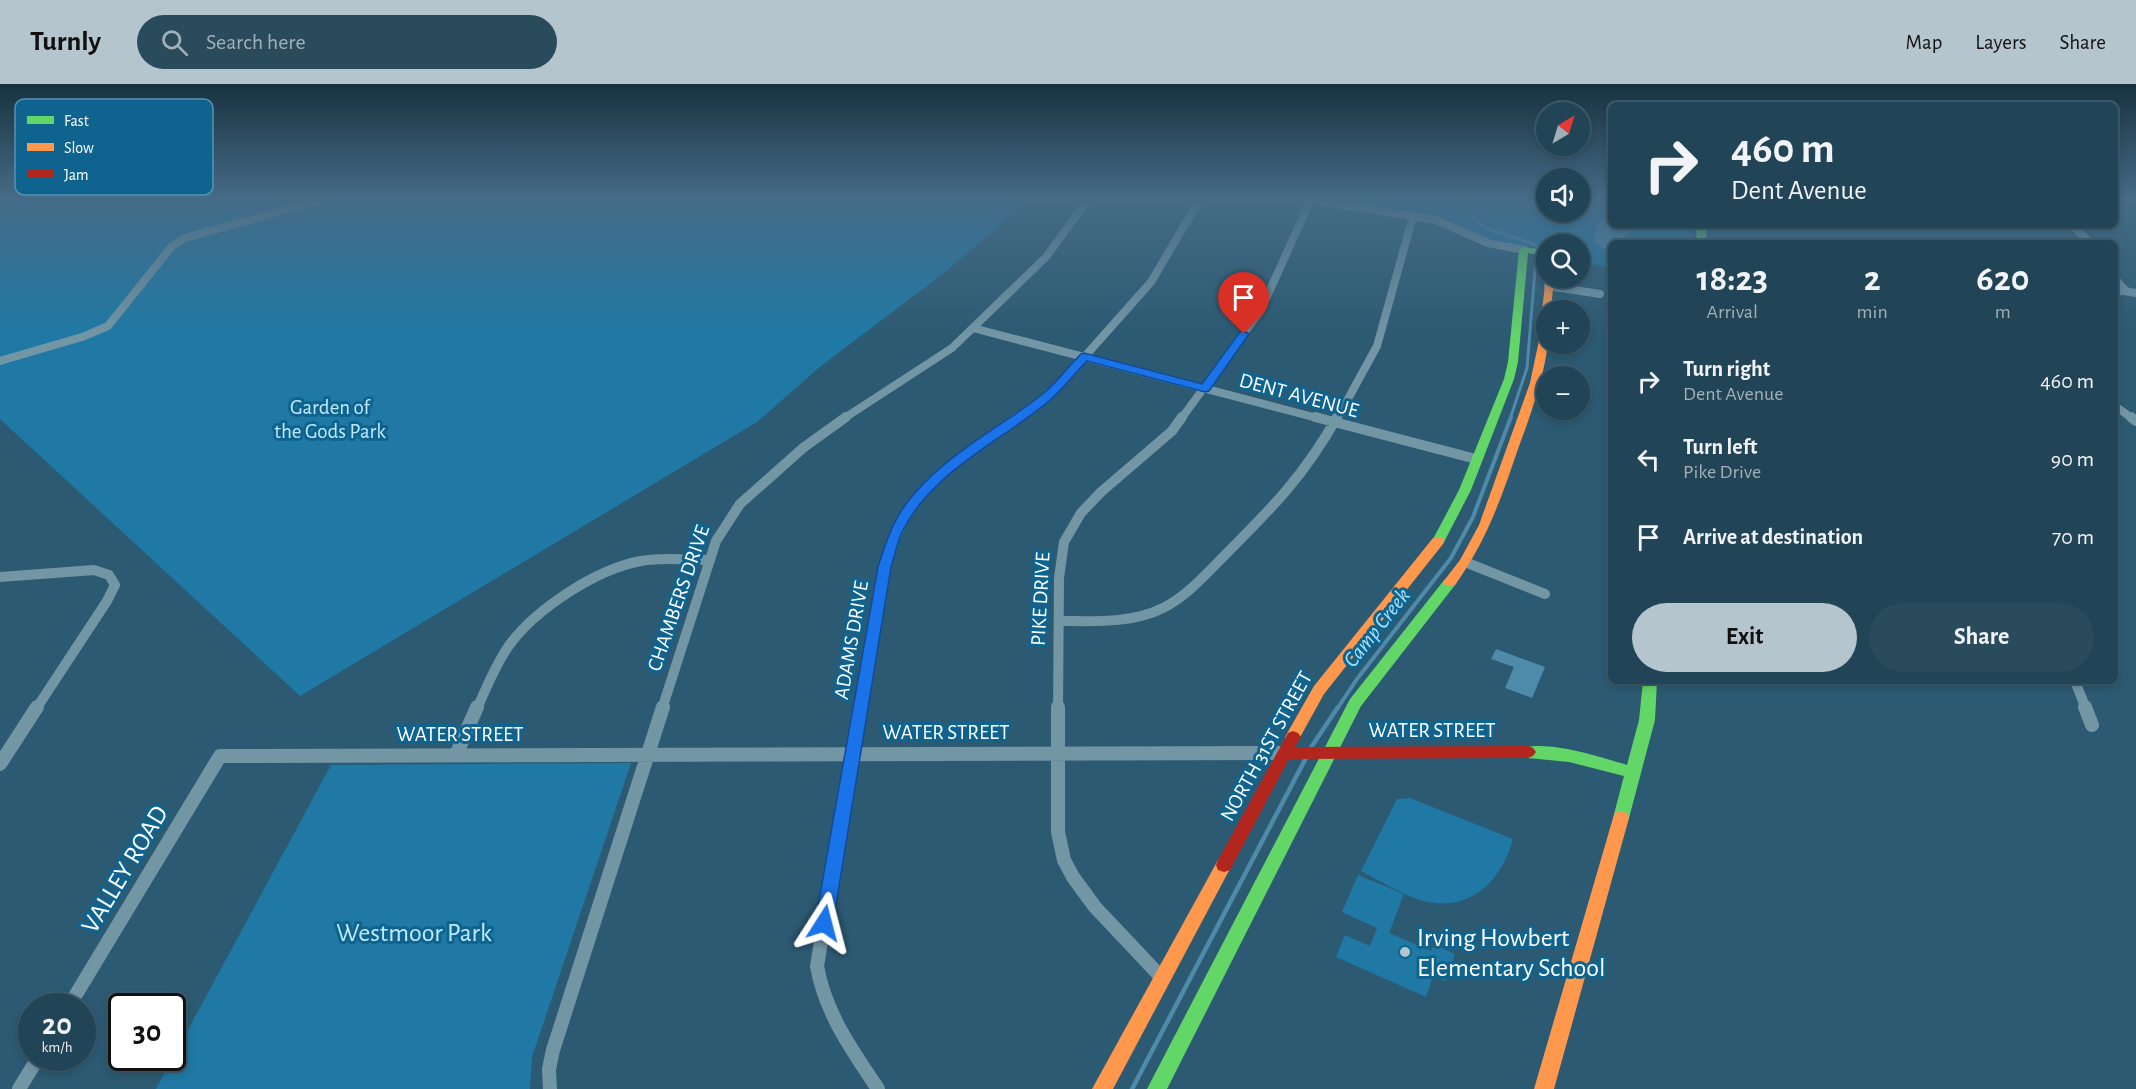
<!DOCTYPE html>
<meta charset="utf-8">
<style>
body{margin:0;font-family:"Alegreya Sans",sans-serif;background:#294b5c;color:#f1f3f6;height:100vh;display:flex;flex-direction:column;font-size:22px;white-space:nowrap}
*{box-sizing:border-box;margin:0}
p{font-size:20px;color:#a2b0b9}
.icon{flex:none;width:33px;height:33px;fill:none;stroke:currentColor;stroke-width:2;stroke-linecap:round;stroke-linejoin:round}
.map{position:relative;flex:1;overflow:hidden}
.drawer{position:absolute;left:1608px;top:156px;width:510px;height:444px;display:flex;flex-direction:column;background:#214456;border-radius:9px;box-shadow:0 3px 9px #0003,0 0 0 2px #3e5c6c}
.drawer>*{flex:none}
.hud{position:absolute;left:1608px;top:18px;width:510px;height:126px;border-radius:9px;box-shadow:0 3px 9px #0003,0 0 0 2px #3e5c6c;background:#214456;color:#f1f3f6;overflow:hidden}
.needle{width:39px;rotate:38deg}
.fabs{position:absolute;left:1536px;top:18px;display:grid;gap:12px}
.fabs a{display:grid;place-items:center;width:54px;height:54px;border-radius:50%;background:#214456;box-shadow:0 3px 9px #0003,0 0 0 2px #3e5c6c;font-size:30px}
.speed{position:absolute;left:18px;top:909px;display:flex;gap:12px;font-size:30px;font-weight:700;text-align:center}
.speed>*{display:grid;place-content:center;width:78px;height:78px;border-radius:50%;background:#214456;box-shadow:0 3px 9px #0003,0 0 0 2px #3e5c6c;line-height:1}
.speed small{font-size:15px;font-weight:400}
.speed .limit{border:3px solid #111;border-radius:9px;background:#fff;color:#111}
.pin{position:absolute;display:grid;place-items:center;width:51px;height:51px;color:#fff;margin:-62px -26px;border-radius:50% 50% 50% 0;rotate:-45deg;box-shadow:0 0 6px #0007}
.pin .icon{rotate:45deg}
.me{position:absolute;width:66px;margin:-33px;rotate:9deg;stroke-linejoin:round;filter:drop-shadow(0 0 4px #0008)}
.turn{display:flex;align-items:center;gap:21px;height:126px;padding:0 24px;font-size:27px}
.turn .icon{width:78px;height:78px;stroke-width:2.5}
.turn b{display:block;font-size:42px;line-height:51px}
.eta{display:flex;justify-content:space-evenly;align-items:center;height:102px;text-align:center}
.eta b{font-size:36px;font-weight:600;line-height:42px}
.cta{display:flex;gap:12px;margin-top:auto;padding:12px 24px}
.cta a{flex:1;height:69px;border-radius:36px;background:#b5c5ce;color:#111;font-size:24px;font-weight:600;line-height:69px;text-align:center}
.cta a+a{background:#294b5c;color:#f1f3f6}
ul{padding:0;list-style:none}
li{display:flex;align-items:center;gap:18px;height:78px;padding:0 24px}
li div{flex:1}
li b{display:block;font-size:22px}
li em{font-style:normal}
header{display:flex;align-items:center;gap:36px;box-sizing:border-box;height:84px;padding:0 30px;background:#b5c5ce;color:#111}
header strong{font-size:28px}
nav{display:flex;gap:33px;margin-inline-start:auto;font-size:21px}
.search{width:420px;height:54px;background:#294b5c;display:flex;align-items:center;gap:15px;box-sizing:border-box;padding:0 21px;border-radius:33px;color:#a2b0b9;font-size:22px}
.map>svg:first-child{display:block}
</style>
<header>
<strong>Turnly</strong>
<div class="search"><svg class="icon" aria-label="search" viewBox="0 0 24 24"><circle cx="10" cy="10" r="6"/><path d="M15 15l6 6"/></svg>Search here</div>
<nav><a>Map</a><a>Layers</a><a>Share</a></nav>
</header>
<div class="map">
<svg width="2136" height="1005" viewBox="0 0 2136 1005">
<rect width="100%" height="100%" fill="#2c5a72"/>
<path fill="#1f79a4" d="M 0,113 L 1032,113 L 944,189 L 821,282 L 757,338 L 300,612 L 0,335 Z
M 1329,113 L 1546,113 L 1546,128 L 1580,128 L 1580,113 L 1611,113 L 1611,141 L 1692,141 L 1691,159 L 1611,159 L 1611,183 L 1580,178 L 1580,160 L 1546,160 L 1546,166 L 1485,154 L 1443,133 Z
M 631,679 L 532,973 L 530,1005 L 156,1005 L 331,681 Z
M 1410,714 L 1513,755 C 1501,799 1468,830 1420,816 C 1400,809 1380,797 1361,787 L 1397,715 Z
M 1358,791 L 1404,810 L 1389,849 L 1431,867 L 1434,861 L 1455,870 L 1446,897 L 1433,892 L 1426,913 L 1336,873 L 1345,851 L 1370,862 L 1377,844 L 1342,828 Z"/>
<path fill="#4e8aa9" d="M 1611,129 L 1611,141 L 1639,141 L 1624,152 L 1627,159 L 1611,159 L 1611,169 L 1594,158 C 1595,145 1597,135 1611,129 Z
M 1496,565 L 1545,583 L 1532,614 L 1505,604 L 1514,583 L 1491,575 Z"/>
<g fill="none" stroke-linecap="round" stroke-linejoin="round">
<path stroke="#4e8aa9" stroke-width="3" d="M 1468,113 L 1473,134 L 1486,144 L 1537,161 L 1527,284 L 1510,335"/>
<path stroke="#4e8aa9" stroke-width="4" d="M 1337,625 L 1357,595 L 1451,474 L 1473,433 L 1511,333"/>
<path stroke="#4e8aa9" stroke-width="4.5" d="M 1310,665 L 1338,623
M 1132,1005 L 1307,672"/>
<path stroke="#7396a5" stroke-width="8" d="M 1294,113 L 1436,136 L 1488,159 L 1524,166
M 2071,141 L 2091,159
M 2115,195 L 2124,205 L 2115,210
M 1548,202 L 1600,210
M 2124,207 L 2136,209
M 973,244 L 1321,335
M 0,277 L 82,253 L 108,242 L 172,162 L 185,154 L 331,113
M 2115,322 L 2133,335
M 843,335 L 952,264 L 1046,173 L 1090,113
M 1016,335 L 1055,306 L 1151,198 L 1201,113
M 1181,335 L 1261,226 L 1311,115
M 1337,335 L 1377,262 L 1413,132"/>
<path stroke="#7396a5" stroke-width="10" d="M 1315,333 L 1476,375
M 2131,333 L 2136,337
M 1465,478 L 1545,510
M 0,493 L 94,486 L 109,491 L 115,501 L 107,517 L 36,625
M 1059,537 C 1093,537 1131,540 1163,524 C 1187,512 1206,490 1225,471 C 1271,425 1305,391 1337,333
M 2075,597 L 2086,625
M 477,625 C 486,604 495,582 508,563 C 534,526 596,485 641,477 C 663,473 687,476 710,476
M 662,625 L 716,457 L 740,420 L 803,364 L 846,333
M 860,625 C 871,559 876,461 921,410 C 948,380 985,357 1018,333
M 1058,625 L 1059,494 L 1064,458 L 1081,429 L 1101,408 L 1172,347 L 1182,333"/>
<path stroke="#7396a5" stroke-width="14" d="M 860,623 L 817,882 C 825,929 852,966 878,1005
M 1058,623 L 1058,748 L 1064,776 L 1073,793 L 1095,823 L 1162,894
M 2085,623 L 2092,641
M 456,671 L 477,623
M 0,680 L 37,623
M 69,922 L 220,672 L 1284,669
M 19,1005 L 38,974
M 550,1005 L 549,985 L 553,966 L 663,623"/>
<path fill="#63d668" fill-rule="evenodd" d="M 1697,141 L 1707,141 L 1706,159 L 1696,159 Z
M 1524,163 L 1546,166 L 1546,172 L 1528,169 L 1518,278 L 1514,295 L 1471,406 L 1443,460 L 1433,460 L 1432,457 L 1459,406 L 1504,295 L 1508,278 L 1519,166 Z
M 1450,493 L 1457,498 L 1455,501 L 1361,622 L 1167,1005 L 1147,1005 L 1350,615 L 1445,495 Z
M 1643,597 L 1657,597 L 1655,636 L 1629,734 L 1627,739 L 1621,741 L 1615,739 L 1613,734 L 1624,692 L 1569,678 L 1528,674 L 1523,672 L 1520,668 L 1523,664 C 1548,656 1602,673 1627,681 L 1639,636 Z"/>
<path fill="#ff974d" fill-rule="evenodd" d="M 1546,192 L 1554,194 L 1551,226 L 1546,226 L 1546,260 L 1548,260 C 1543,296 1531,330 1518,365 C 1501,415 1486,458 1455,501 L 1445,501 L 1443,498 L 1460,476 L 1479,441 L 1530,299 L 1538,261 Z
M 1438,453 L 1443,454 L 1444,457 L 1443,460 L 1324,610 L 1298,657 L 1293,659 L 1288,657 L 1285,653 L 1314,602 L 1433,454 Z
M 1621,727 L 1627,729 L 1629,734 L 1554,1005 L 1534,1005 L 1613,734 L 1615,729 Z
M 1224,774 L 1230,776 L 1232,781 L 1113,1005 L 1092,1005 L 1218,776 Z"/>
<path fill="#b3261e" fill-rule="evenodd" d="M 1293,647 L 1298,649 L 1301,653 L 1295,663 L 1528,662 L 1533,664 L 1536,668 L 1533,672 L 1528,674 L 1289,675 L 1230,786 L 1224,788 L 1218,786 L 1216,781 L 1218,776 L 1288,649 Z"/>
</g>
<linearGradient id="sky" x2="0" y2="1"><stop stop-color="#18323f"/><stop offset="0.45" stop-color="#456b87"/><stop offset="1" stop-color="#456b87" stop-opacity="0"/></linearGradient>
<rect width="2136" height="253" fill="url(#sky)"/>
<path fill="#1a73e8" stroke="#114b97" stroke-width="1.5" d="M 1244,247 L 1249,250 L 1209,307 L 1205,308 L 1087,277 C 1074,290 1063,305 1049,317 C 999,359 933,386 902,448 C 897,459 895,471 891,483 L 833,839 L 831,845 L 824,847 L 818,845 L 815,839 L 878,483 C 885,461 892,439 906,420 C 940,374 994,347 1039,313 C 1054,302 1067,284 1081,270 L 1084,269 L 1202,300 L 1240,248 Z"/>
<circle fill="#b5c5ce" stroke="#0f648f" stroke-width="2" cx="1405" cy="868" r="6"/>
<g text-anchor="middle" stroke-width="6" stroke-linejoin="round" paint-order="stroke">
<g font-size="21" fill="#fff" stroke="#0f648f">
<text transform="translate(1299 311) rotate(15)" y="7">DENT AVENUE</text>
<text transform="translate(678 514) rotate(-71)" y="7">CHAMBERS DRIVE</text>
<text transform="translate(1040 515) rotate(-87)" y="7">PIKE DRIVE</text>
<text transform="translate(851 556) rotate(-80)" y="7">ADAMS DRIVE</text>
<text x="1432" y="653">WATER STREET</text>
<text x="946" y="655">WATER STREET</text>
<text x="460" y="657">WATER STREET</text>
<text transform="translate(1266 662) rotate(-61)" y="7">NORTH 31ST STREET</text>
</g>
<g font-size="21" fill="#beeafe" stroke="#0f648f">
<text x="330" y="330">Garden of<tspan x="330" dy="24">the Gods Park</tspan></text>
</g>
<g font-size="22" font-style="italic" fill="#a8e1fb" stroke="#0f648f">
<text transform="translate(1376 543) rotate(-52)" y="8">Camp Creek</text>
</g>
<g font-size="26" fill="#fff" stroke="#0f648f">
<text transform="translate(124 785) rotate(-59)" y="9">VALLEY ROAD</text>
</g>
<g font-size="26" fill="#beeafe" stroke="#0f648f">
<text x="414" y="857">Westmoor Park</text>
</g>
<g font-size="26" fill="#fff" stroke="#0f648f" text-anchor="start">
<text x="1417" y="862">Irving Howbert<tspan x="1417" dy="30">Elementary School</tspan></text>
</g>
</g>
<rect x="15" y="15" width="198" height="96" rx="9" fill="#0f648f" stroke="#5792b1" stroke-width="1.5"/>
<rect x="27" y="32" width="27" height="8" fill="#63d668"/>
<rect x="27" y="59" width="27" height="8" fill="#ff974d"/>
<rect x="27" y="86" width="27" height="8" fill="#b3261e"/>
<g font-size="16" fill="#fff">
<text x="64" y="42">Fast</text>
<text x="64" y="69">Slow</text>
<text x="64" y="96">Jam</text>
</g>
</svg>
<div class="fabs">
<a><svg class="needle" viewBox="-14 -14 28 28"><path d="M0-13l5 13h-10z" fill="#e53935"/><path d="M0 13l5-13h-10z" fill="#a2b0b9"/></svg></a>
<a><svg class="icon" aria-label="sound" viewBox="0 0 24 24"><path d="M4 9h4l5-4v14l-5-4H4zM17 9q2 3 0 6"/></svg></a>
<a><svg class="icon" aria-label="search" viewBox="0 0 24 24"><circle cx="10" cy="10" r="6"/><path d="M15 15l6 6"/></svg></a>
<a>+</a>
<a>−</a>
</div>
<div class="speed"><div>20<small>km/h</small></div><div class="limit">30</div></div>
<div class="pin" style="left:1244px;top:250px;background:#d93025"><svg class="icon" aria-label="arrive" viewBox="0 0 24 24"><path d="M6 21V4h12l-3 4 3 4H6"/></svg></div>
<svg class="me" style="left:824px;top:839px" viewBox="-20 -20 40 40"><path d="M0-17L14 15 0 8-14 15z" fill="#1a73e8" stroke="#fff" stroke-width="4"/></svg>
<div class="hud">
<div class="turn"><svg class="icon" aria-label="right" viewBox="0 0 24 24"><path d="M7 20v-9h11M14 6l5 5-5 5"/></svg><div><b>460 m</b>Dent Avenue</div></div>
</div>
<section class="drawer">
<div class="eta">
<div><b>18:23</b><p>Arrival</p></div>
<div><b>2</b><p>min</p></div>
<div><b>620</b><p>m</p></div>
</div>
<ul>
<li><svg class="icon" aria-label="right" viewBox="0 0 24 24"><path d="M7 20v-9h11M14 6l5 5-5 5"/></svg><div><b>Turn right</b><p>Dent Avenue</p></div><em>460 m</em></li>
<li><svg class="icon" aria-label="left" viewBox="0 0 24 24"><path d="M17 20v-9H6M10 6l-5 5 5 5"/></svg><div><b>Turn left</b><p>Pike Drive</p></div><em>90 m</em></li>
<li><svg class="icon" aria-label="arrive" viewBox="0 0 24 24"><path d="M6 21V4h12l-3 4 3 4H6"/></svg><div><b>Arrive at destination</b></div><em>70 m</em></li>
</ul>
<div class="cta"><a>Exit</a><a>Share</a></div>
</section>
</div>
